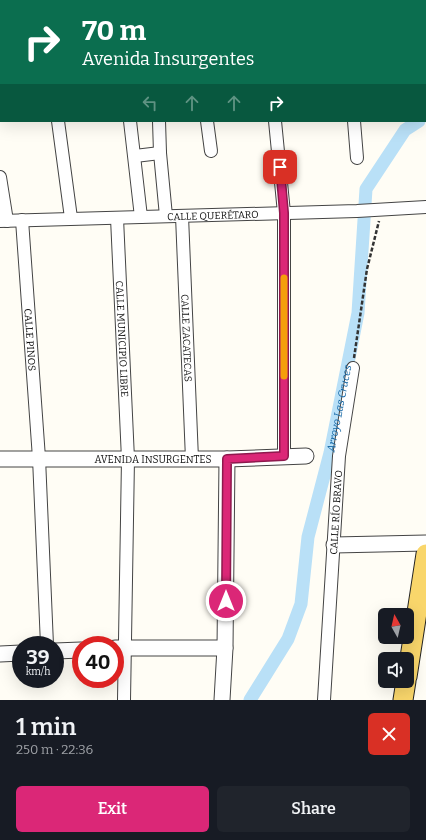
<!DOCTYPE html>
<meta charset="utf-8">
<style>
body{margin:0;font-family:Bitter,serif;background:#20242c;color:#f1f3f6;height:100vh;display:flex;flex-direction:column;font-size:15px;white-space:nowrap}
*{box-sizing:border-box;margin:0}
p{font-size:13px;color:#9ea1a6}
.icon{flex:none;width:22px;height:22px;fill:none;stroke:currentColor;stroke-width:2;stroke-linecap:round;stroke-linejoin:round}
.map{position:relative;height:700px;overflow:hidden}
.drawer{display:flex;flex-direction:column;background:#171b24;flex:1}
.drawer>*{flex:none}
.banner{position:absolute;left:0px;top:0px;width:426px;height:122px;box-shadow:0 4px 16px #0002;background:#0b6e4f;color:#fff;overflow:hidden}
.needle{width:26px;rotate:352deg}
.buttons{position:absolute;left:378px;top:608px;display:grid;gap:8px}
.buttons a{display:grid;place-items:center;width:36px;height:36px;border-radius:6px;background:#171b24;box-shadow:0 4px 16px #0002;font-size:20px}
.speed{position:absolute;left:12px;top:636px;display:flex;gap:8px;font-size:20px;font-weight:700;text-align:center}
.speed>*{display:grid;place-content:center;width:52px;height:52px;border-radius:50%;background:#171b24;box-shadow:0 4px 16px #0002;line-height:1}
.speed small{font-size:10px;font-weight:400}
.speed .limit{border:6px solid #d22;background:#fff;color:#111}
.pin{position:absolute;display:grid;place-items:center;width:34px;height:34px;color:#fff;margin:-17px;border-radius:8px;box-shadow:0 2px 6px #0006}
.me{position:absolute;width:44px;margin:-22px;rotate:0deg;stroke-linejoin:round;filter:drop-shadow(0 0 3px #0008)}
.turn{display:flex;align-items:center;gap:14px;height:84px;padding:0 16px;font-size:18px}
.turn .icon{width:52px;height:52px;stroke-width:2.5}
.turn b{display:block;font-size:28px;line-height:34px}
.lanes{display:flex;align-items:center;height:38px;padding:0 16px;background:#0003;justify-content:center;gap:20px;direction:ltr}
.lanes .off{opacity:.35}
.round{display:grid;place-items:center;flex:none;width:42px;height:42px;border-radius:6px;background:#20242c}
.overview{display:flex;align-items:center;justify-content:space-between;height:68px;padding:0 16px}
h1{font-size:24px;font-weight:600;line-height:30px}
.button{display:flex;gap:8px;margin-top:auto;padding:8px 16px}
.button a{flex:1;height:46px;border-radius:6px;background:#db2777;color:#fff;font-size:16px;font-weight:600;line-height:46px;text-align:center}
.button a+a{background:#20242c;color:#f1f3f6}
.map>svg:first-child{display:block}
</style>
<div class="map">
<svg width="426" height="700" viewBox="0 0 426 700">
<rect width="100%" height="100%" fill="#fffdf5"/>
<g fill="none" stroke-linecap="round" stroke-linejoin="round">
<path stroke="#b9e0f7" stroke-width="13" id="s1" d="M 250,700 L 288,639 L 301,604 L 308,537 L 330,453 L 358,313 L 366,189 L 405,130 L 419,121"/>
<defs>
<g id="minor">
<path d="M 40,0 L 40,1"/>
<path d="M 115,0 L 115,1"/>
<path d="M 259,0 L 259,1"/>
<path d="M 345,0 L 345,1"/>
<path d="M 165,1 L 165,0"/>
<path d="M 0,103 L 1,103"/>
<path d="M 58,121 L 71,218"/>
<path d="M 130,121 L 141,217"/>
<path d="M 159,121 L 160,153 L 166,216"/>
<path d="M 207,121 L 211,151"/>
<path d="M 275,121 L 284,213 L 284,456"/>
<path d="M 354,121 L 357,158"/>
<path d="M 135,156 L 160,153"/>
<path d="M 0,177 L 7,221"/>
<path id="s2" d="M 182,216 L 192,459"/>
<path id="s3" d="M 117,218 L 128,459 L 124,700"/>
<path id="s4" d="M 22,220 L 39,458 L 47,645"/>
<path id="s5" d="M 0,221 L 357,211 L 426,207"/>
<path id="s6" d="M 324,700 L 339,456 L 353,368"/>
</g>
<g id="tertiary">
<path id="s7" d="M 0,459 L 227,459 L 306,456"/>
<path d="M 334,545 L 426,543"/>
<path d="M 115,648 L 225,648"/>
<path d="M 55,651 L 81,650"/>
<path d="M 0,654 L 21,653"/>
<path d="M 222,700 L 225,648 L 227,459"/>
</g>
<path id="primary" d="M 407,677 L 426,554
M 403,700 L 406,681"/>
</defs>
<use href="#minor" stroke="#444" stroke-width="14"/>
<use href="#tertiary" stroke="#444" stroke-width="17"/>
<use href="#primary" stroke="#222" stroke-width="21"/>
<path stroke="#333" stroke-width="2.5" stroke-dasharray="4 2" stroke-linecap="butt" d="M 354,358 L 367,269 L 379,221"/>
<use href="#minor" stroke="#fff" stroke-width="12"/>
<use href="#tertiary" stroke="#fff" stroke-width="15"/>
<use href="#primary" stroke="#f9d66b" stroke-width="19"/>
</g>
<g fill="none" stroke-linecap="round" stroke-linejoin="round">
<defs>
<path id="route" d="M 226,601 L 227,459 L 284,456 L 284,213 L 280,167"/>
</defs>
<use href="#route" stroke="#8e194d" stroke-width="10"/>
<use href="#route" stroke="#db2777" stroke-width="7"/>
<path stroke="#f59e0b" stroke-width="7" d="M 284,376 L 284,278"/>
</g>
<g text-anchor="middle" stroke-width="4" stroke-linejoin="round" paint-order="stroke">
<g font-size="10" fill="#111" stroke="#fff">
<text dy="4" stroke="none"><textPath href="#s5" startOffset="213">CALLE QUERÉTARO</textPath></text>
<text dy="4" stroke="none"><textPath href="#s2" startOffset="122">CALLE ZACATECAS</textPath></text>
<text dy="4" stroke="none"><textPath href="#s3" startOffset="121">CALLE MUNICIPIO LIBRE</textPath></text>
<text dy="4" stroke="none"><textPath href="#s4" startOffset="120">CALLE PINOS</textPath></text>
<text dy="4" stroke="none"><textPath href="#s7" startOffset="153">AVENIDA INSURGENTES</textPath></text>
<text dy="4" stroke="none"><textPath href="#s6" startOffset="188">CALLE RÍO BRAVO</textPath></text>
</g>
<g font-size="11" font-style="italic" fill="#1768a6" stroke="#fff">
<text dy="4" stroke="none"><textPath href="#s1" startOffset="309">Arroyo Las Cruces</textPath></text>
</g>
</g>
</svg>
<div class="buttons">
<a><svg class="needle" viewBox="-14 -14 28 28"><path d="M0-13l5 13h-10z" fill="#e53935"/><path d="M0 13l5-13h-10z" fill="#9ea1a6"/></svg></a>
<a><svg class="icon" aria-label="sound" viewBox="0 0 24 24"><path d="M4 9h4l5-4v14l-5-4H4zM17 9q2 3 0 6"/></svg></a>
</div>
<div class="speed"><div>39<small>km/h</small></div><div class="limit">40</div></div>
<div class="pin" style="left:280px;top:167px;background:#d93025"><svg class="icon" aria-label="arrive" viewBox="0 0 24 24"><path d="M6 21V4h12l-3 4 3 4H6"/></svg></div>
<svg class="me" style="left:226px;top:601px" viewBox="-20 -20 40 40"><circle r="17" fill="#db2777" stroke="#fff" stroke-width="3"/><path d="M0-11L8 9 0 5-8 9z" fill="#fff"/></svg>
<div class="banner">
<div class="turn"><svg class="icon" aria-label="right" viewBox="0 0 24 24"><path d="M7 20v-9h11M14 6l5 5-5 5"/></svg><div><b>70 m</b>Avenida Insurgentes</div></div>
<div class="lanes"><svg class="icon off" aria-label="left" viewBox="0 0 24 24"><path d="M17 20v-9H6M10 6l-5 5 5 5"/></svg><svg class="icon off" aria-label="ahead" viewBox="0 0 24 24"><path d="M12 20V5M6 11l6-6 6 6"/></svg><svg class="icon off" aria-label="ahead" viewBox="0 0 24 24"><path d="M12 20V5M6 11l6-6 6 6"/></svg><svg class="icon" aria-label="right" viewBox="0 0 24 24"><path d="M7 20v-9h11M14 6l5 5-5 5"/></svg></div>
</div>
</div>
<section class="drawer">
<div class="overview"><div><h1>1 min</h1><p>250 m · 22:36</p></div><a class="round" style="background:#d93025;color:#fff"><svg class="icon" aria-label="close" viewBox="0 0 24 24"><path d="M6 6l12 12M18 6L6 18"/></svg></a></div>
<div class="button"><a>Exit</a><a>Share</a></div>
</section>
